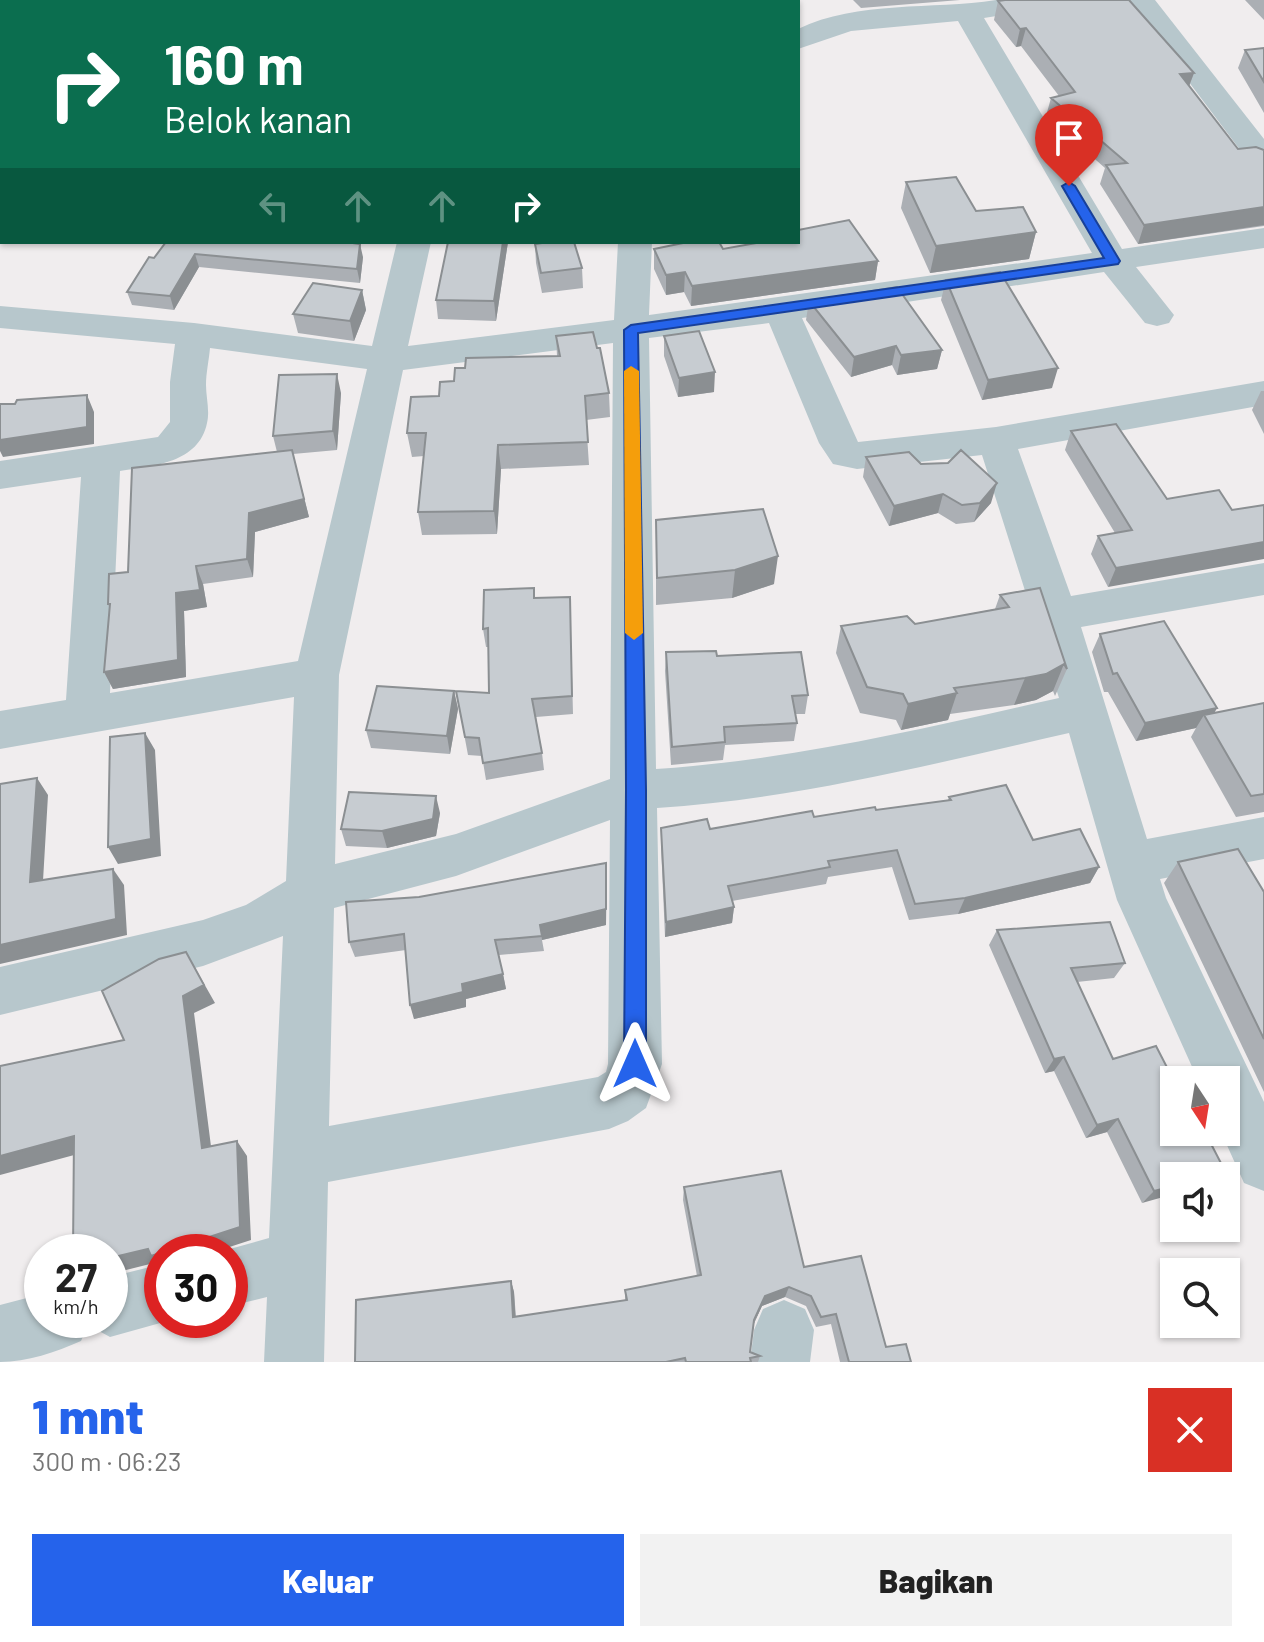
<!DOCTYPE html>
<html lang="id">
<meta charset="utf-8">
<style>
body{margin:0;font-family:Barlow,sans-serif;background:#f2f2f2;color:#222;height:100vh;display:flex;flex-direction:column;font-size:30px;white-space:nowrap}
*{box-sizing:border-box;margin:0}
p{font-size:26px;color:#767676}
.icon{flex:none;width:44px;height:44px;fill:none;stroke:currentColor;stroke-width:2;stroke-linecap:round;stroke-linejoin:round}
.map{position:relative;height:1362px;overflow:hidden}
.side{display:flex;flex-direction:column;background:#fff;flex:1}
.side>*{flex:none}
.banner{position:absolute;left:0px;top:0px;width:800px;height:244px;box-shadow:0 2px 6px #0004;background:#0b6e4f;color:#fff;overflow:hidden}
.needle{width:52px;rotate:168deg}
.tools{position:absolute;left:1160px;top:1066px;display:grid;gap:16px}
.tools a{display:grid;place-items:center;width:80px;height:80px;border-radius:0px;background:#fff;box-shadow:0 2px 6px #0004;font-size:40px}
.speed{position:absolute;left:24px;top:1234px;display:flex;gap:16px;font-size:40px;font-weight:700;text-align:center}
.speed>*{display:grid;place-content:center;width:104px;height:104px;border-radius:50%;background:#fff;box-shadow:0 2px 6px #0004;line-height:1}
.speed small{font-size:20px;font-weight:400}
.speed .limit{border:12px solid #d22;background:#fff;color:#111}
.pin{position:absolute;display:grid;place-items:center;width:68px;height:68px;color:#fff;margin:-82px -34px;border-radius:50% 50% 50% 0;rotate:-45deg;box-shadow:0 0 8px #0007}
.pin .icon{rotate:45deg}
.me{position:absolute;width:88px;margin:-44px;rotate:0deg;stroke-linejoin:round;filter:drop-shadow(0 0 6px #0008)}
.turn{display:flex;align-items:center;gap:28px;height:168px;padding:0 32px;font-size:36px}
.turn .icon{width:104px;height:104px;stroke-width:2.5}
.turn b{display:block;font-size:56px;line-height:68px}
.lanes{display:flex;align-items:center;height:76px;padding:0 32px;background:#0003;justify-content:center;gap:40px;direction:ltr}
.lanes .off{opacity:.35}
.round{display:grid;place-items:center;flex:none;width:84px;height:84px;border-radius:0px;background:#f2f2f2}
.summary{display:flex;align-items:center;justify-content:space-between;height:136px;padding:0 32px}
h1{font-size:48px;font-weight:800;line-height:60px;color:#2563eb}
.cta{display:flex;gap:16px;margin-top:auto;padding:16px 32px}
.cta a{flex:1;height:92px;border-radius:0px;background:#2563eb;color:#fff;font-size:32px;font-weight:800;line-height:92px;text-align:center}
.cta a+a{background:#f2f2f2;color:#222}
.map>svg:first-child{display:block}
</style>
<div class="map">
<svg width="1264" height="1362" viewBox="0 0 1264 1362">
<rect width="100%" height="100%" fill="#f0edee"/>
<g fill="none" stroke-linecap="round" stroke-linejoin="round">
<path fill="#b7c7cc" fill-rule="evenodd" d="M 627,0 L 656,0 L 658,2 L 629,2 Z
M 996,0 L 1061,0 L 1057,6 L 1047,8 L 984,18 L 1122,249 L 1264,228 L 1264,248 L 1136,267 L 1174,315 L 1169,323 L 1157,326 L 1145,323 L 1104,272 L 802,318 L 858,442 L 996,427 L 1264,381 L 1264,405 L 1018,449 L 1071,596 L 1264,563 L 1264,595 L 1081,627 L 1147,839 L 1264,817 L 1264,859 L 1160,879 L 1166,898 L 1264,1102 L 1264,1191 L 1244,1183 L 1221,1132 L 1226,1132 L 1226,1080 L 1198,1080 L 1117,900 L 1069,733 C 933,764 797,799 657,808 L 662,1064 L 646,1108 L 628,1121 L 609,1129 L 328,1182 L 324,1362 L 264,1362 L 267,1297 L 230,1306 L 230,1252 L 219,1252 L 269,1238 L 283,936 L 203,966 L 0,1015 L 0,967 L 203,920 L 246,905 L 286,881 L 294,697 L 0,749 L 0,711 L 66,700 L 81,477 L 0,489 L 0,461 L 158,437 L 170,422 L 170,382 L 175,344 L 0,328 L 0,306 L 194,323 L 372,346 L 397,242 L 431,242 L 408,346 L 614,320 L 618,242 L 652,242 L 649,315 L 1092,253 L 958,21 L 851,31 L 798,49 L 798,29 C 858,0 932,10 996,0 ZM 769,323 L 819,443 L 833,464 L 857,469 L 982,455 L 1059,698 C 926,728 793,760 656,769 L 649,338 ZM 613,343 L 610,779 L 456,834 L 335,864 L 339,675 L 403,370 ZM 210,348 L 367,369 L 298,661 L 110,693 L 120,471 C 153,466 199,463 207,423 C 210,411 206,397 206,385 C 206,373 209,360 210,348 ZM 610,820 L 608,1064 L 606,1072 L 598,1077 L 329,1126 L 334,908 L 456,876 Z
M 1127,0 L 1155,0 L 1264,139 L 1264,169 L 1253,167 Z
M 162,1264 L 162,1320 L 171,1320 L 110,1337 L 88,1325 L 81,1341 C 56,1352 27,1362 0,1362 L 0,1305 L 42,1294 L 42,1320 L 110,1320 L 110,1277 Z
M 784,1300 L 805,1309 L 814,1330 L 810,1362 L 750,1362 L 754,1330 L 763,1309 Z"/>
</g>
<path fill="#abafb4" d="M 378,0 L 462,0 L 464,2 L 380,2 Z
M 494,0 L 583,0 L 577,2 L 497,2 Z
M 853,0 L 960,0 L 861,8 Z
M 1245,0 L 1264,0 L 1264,20 Z
M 998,1 L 1194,73 L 1189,87 L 1238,149 L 1264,150 L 1264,226 L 1138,244 L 1100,184 L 1105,168 L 1046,116 L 1051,98 L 1059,96 L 1021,46 L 1016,47 L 994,20 Z
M 1264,48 L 1264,113 L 1238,68 L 1245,50 Z
M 906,182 L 976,211 L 1036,232 L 1029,259 L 930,273 L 901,208 Z
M 166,242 L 363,257 L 360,283 L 199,267 L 174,310 L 132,305 L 127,292 Z
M 448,242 L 508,242 L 496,321 L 438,319 L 436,300 Z
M 535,244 L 582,268 L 583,288 L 542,293 L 536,263 Z
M 654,249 L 723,249 L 878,261 L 875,280 L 691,306 L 684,292 L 666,295 L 654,269 Z
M 946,280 L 1052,388 L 982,400 L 941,300 Z
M 362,290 L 366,310 L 354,341 L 298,333 L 293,314 Z
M 809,301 L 942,350 L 937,369 L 897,375 L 892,365 L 851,377 L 806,320 Z
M 556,336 L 609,393 L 610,417 L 586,420 L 589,465 L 501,469 L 497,534 L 422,535 L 418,512 L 424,456 L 412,457 L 407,433 L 465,368 L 557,356 Z
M 664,336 L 714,392 L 678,397 L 664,356 Z
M 1261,391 L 1264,391 L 1264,434 L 1252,410 Z
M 341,393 L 337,450 L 293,454 L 309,517 L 255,532 L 253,577 L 203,584 L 207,607 L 184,611 L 186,677 L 113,689 L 104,672 L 110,609 L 108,604 L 128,572 L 277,452 L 273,436 Z
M 1071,431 L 1167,499 L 1108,587 L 1091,554 L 1098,536 L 1115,533 L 1065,450 Z
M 866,457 L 921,464 L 991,503 L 974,522 L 956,524 L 938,513 L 889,526 L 863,477 Z
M 656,520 L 774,584 L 732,598 L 656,605 Z
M 1040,588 L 1067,669 L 1055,696 L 1053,691 L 1036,700 L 1014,705 L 950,714 L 948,720 L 901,730 L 896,720 L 860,713 L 836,653 L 841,626 L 915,624 L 995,609 L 1000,595 Z
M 570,597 L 573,714 L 536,717 L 542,753 L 544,770 L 486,780 L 482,756 L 468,755 L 456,691 L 489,693 L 488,647 L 486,647 L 483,629 L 535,598 Z
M 1100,634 L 1214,713 L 1264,703 L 1264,812 L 1236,817 L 1191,737 L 1196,728 L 1136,741 L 1108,692 L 1104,692 L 1092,652 Z
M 666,652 L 717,656 L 808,695 L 805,714 L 795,714 L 797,723 L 794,741 L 725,745 L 723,760 L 671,765 L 665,671 Z
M 454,691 L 458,709 L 450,754 L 371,748 L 366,730 Z
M 949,797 L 1033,840 L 1099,867 L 1090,883 L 958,914 L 909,920 L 892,867 L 828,877 L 826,884 L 732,901 L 734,907 L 732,923 L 665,937 L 661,845 L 661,828 L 710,829 L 876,810 L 948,800 Z
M 440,813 L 436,836 L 387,848 L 346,846 L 341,829 Z
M 1178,862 L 1264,892 L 1264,1092 L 1164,883 Z
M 607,880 L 606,925 L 542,940 L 544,951 L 499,955 L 506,989 L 466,999 L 466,1007 L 414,1019 L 406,950 L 355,957 L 349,942 L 419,897 Z
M 997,930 L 1125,963 L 1114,978 L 1077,982 L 1113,1059 L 1174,1132 L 1214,1139 L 1142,1203 L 1107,1132 L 1086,1138 L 1054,1071 L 1045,1073 L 989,945 Z
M 684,1187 L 804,1267 L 886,1347 L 911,1362 L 840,1362 L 831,1324 L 816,1327 L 806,1306 L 785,1297 L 762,1306 L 754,1323 L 750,1352 L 760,1356 L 758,1362 L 355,1362 L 511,1281 L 514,1292 L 516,1317 L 625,1300 L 625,1290 L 697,1276 L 683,1200 Z"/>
<path fill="#8b8f92" d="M 535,0 L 549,0 L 549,2 L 528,2 Z
M 552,0 L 583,0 L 577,2 L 552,2 Z
M 1026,28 L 1021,46 L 1016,47 L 1020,29 Z
M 1194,73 L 1187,91 L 1180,74 Z
M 1264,207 L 1264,225 L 1138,244 L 1144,225 Z
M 1036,232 L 1029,259 L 930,273 L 936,246 Z
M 503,242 L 508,242 L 496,321 L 494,301 Z
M 360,244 L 363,257 L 360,283 L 357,269 Z
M 195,254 L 199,267 L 174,310 L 170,296 Z
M 878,261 L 875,280 L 691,306 L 692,286 Z
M 685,272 L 684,292 L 666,295 L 666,275 Z
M 362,290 L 366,310 L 354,341 L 350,321 Z
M 896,346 L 892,365 L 851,377 L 854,357 Z
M 942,350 L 937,369 L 897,375 L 901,355 Z
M 1058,368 L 1052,388 L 982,400 L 988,380 Z
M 715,372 L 714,392 L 678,397 L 679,378 Z
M 337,374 L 341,393 L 337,450 L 333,431 Z
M 87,395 L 94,412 L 94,444 L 3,457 L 0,451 L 0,440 Z
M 498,445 L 501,469 L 497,534 L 494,511 Z
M 292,450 L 309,517 L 255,532 L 253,577 L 247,559 L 249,513 Z
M 997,483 L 991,503 L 974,522 L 980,503 Z
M 943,494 L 938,513 L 889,526 L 894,506 Z
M 1264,542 L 1264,559 L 1108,587 L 1116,568 Z
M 778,556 L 774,584 L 732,598 L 735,570 Z
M 196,566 L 203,584 L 207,607 L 184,611 L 186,677 L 113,689 L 104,672 L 176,593 Z
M 1064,664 L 1053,691 L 1036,700 L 1014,705 L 1025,678 Z
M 454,691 L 458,709 L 450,754 L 447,736 Z
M 957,693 L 948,720 L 901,730 L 908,704 Z
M 1217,708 L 1209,723 L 1204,715 L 1196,728 L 1136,741 L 1145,723 Z
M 145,733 L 155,750 L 161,856 L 118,864 L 108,847 Z
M 37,778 L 48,795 L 42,898 L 30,882 Z
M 436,796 L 440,813 L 436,836 L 387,848 L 382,831 Z
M 606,863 L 606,925 L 542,940 L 540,925 Z
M 1099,867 L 1090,883 L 958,914 L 965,898 Z
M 113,869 L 124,885 L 127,935 L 0,964 L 0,945 Z
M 734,907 L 732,923 L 665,937 L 666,922 Z
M 186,952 L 215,1003 L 194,1013 L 213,1162 L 202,1148 L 183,996 Z
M 503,974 L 506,989 L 466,999 L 466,1007 L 414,1019 L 410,1005 L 462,984 Z
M 1064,1057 L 1054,1071 L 1045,1073 L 1054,1059 Z
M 1118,1119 L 1107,1132 L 1086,1138 L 1097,1125 Z
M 74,1136 L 89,1151 L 0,1175 L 0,1156 Z
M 237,1141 L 247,1156 L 251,1240 L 214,1252 L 164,1252 Z
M 1174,1186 L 1174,1194 L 1142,1203 L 1154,1191 Z
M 148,1249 L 162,1253 L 162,1266 L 158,1262 L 110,1274 L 110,1258 Z
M 511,1281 L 514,1292 L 516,1327 L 513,1317 Z
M 789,1287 L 785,1297 L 762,1306 L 751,1330 L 765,1296 Z"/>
<path fill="#c7ccd1" stroke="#8b8f92" stroke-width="2" d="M 395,0 L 462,0 L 464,2 L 395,2 Z
M 508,0 L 535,0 L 528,2 L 511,2 Z
M 688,0 L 731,0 L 734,2 L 681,2 Z
M 1005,0 L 1129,0 L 1194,73 L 1180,74 L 1238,149 L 1256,147 L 1264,150 L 1264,207 L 1144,225 L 1106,165 L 1127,163 L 1051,98 L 1075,92 L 1026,28 L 1020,29 L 998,1 Z
M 1264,48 L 1264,82 L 1245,50 Z
M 956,177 L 976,211 L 1023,207 L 1036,232 L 936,246 L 906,182 Z
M 849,220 L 878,261 L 692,286 L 685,272 L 666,275 L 654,249 L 688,242 L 719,242 L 723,249 L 762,242 L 798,242 L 798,230 Z
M 166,242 L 345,242 L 360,244 L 357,269 L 195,254 L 170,296 L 127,292 L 149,257 L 154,258 Z
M 448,242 L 503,242 L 494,301 L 436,300 Z
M 549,242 L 574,242 L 582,268 L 541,273 L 535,244 Z
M 1000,272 L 1058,368 L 988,380 L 946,280 Z
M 313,283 L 362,290 L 350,321 L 293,314 Z
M 897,287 L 942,350 L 901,355 L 896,346 L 854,357 L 809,301 Z
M 699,331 L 715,372 L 679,378 L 664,336 Z
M 593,332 L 597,348 L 600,348 L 609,393 L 585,396 L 588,442 L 498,445 L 494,511 L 418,512 L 426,433 L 407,433 L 411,397 L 439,396 L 440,382 L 454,381 L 455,368 L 465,368 L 466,358 L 560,356 L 556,336 Z
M 337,374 L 333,431 L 273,436 L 279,375 Z
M 87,395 L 87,427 L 0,440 L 0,404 L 15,404 L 17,400 Z
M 1116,424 L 1167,499 L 1219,490 L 1232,510 L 1264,505 L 1264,542 L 1116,568 L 1098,536 L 1132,530 L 1071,431 Z
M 292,450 L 304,499 L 249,513 L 247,559 L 196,566 L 200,590 L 176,593 L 178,660 L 104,672 L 110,604 L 108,604 L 109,574 L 128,572 L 132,468 Z
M 961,450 L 997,483 L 980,503 L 962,505 L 943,494 L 894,506 L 866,457 L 909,452 L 921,464 L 948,463 Z
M 763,509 L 778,556 L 735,570 L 657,578 L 656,520 Z
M 534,588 L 534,598 L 570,597 L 572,696 L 532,699 L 542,753 L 483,763 L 479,738 L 465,737 L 456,691 L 489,693 L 488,628 L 483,629 L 484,590 Z
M 1040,588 L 1067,669 L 1064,664 L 1046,674 L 1025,678 L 954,688 L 957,693 L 908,704 L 903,694 L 867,687 L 841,626 L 907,616 L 915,624 L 1009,607 L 1000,595 Z
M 1164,621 L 1217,708 L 1145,723 L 1117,673 L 1113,674 L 1100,634 Z
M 716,651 L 717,656 L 801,652 L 808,695 L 792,696 L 797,723 L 724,727 L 725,742 L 672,747 L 666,652 Z
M 377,686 L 454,691 L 447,736 L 366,730 Z
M 1264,703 L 1264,794 L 1251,796 L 1204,715 Z
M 145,733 L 151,839 L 108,847 L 110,737 Z
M 37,778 L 30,882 L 113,869 L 116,919 L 0,945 L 0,784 Z
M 1006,785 L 1033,840 L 1080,829 L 1099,867 L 965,898 L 915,904 L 897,850 L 828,861 L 830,867 L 728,886 L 734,907 L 666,922 L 661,828 L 707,819 L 710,829 L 812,811 L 814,817 L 875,807 L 876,810 L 951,800 L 949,797 Z
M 349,792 L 436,796 L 433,819 L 382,831 L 341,829 Z
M 1238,849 L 1264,892 L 1264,1039 L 1178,862 Z
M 606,863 L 606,909 L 540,925 L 542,936 L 495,940 L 503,974 L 462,984 L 463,992 L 410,1005 L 404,934 L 349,942 L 346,902 L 419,897 Z
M 1110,922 L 1125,963 L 1071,968 L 1113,1059 L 1156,1046 L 1174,1081 L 1174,1132 L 1211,1132 L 1214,1139 L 1209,1140 L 1225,1171 L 1208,1176 L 1174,1176 L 1174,1186 L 1154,1191 L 1118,1119 L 1097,1125 L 1064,1057 L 1054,1059 L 997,930 Z
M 186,952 L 204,985 L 183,996 L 202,1148 L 237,1141 L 240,1227 L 151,1256 L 148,1249 L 110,1258 L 110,1252 L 73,1252 L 74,1136 L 0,1156 L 0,1066 L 124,1040 L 102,991 L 159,959 Z
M 781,1171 L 804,1267 L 861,1256 L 886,1347 L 906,1344 L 911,1362 L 849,1362 L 836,1314 L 821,1317 L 811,1296 L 789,1287 L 765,1296 L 754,1320 L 750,1352 L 760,1356 L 750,1358 L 751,1362 L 686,1362 L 685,1358 L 666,1362 L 355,1362 L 356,1300 L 511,1281 L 513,1317 L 627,1300 L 625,1290 L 701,1275 L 684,1187 Z"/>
<path fill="#2563eb" stroke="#184099" stroke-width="2" d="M 1069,182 L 1075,186 L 1120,261 L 1118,264 L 638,333 L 646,790 L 646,1064 L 643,1072 L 635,1075 L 627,1072 L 624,1064 L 626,790 L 624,330 L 631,325 L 1104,258 L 1062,186 Z"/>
<path fill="#f59e0b" d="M 631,366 L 639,371 L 643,633 L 634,640 L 625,633 L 624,371 Z"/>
</svg>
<div class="tools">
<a><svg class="needle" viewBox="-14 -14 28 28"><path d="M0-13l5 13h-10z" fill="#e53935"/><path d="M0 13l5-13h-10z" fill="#767676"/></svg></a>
<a><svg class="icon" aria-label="sound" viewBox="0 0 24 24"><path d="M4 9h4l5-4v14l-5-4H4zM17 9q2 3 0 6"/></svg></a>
<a><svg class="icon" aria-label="search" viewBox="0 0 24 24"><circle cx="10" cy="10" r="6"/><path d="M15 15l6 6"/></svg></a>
</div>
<div class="speed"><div>27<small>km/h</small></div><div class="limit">30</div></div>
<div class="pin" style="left:1069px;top:186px;background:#d93025"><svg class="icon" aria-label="arrive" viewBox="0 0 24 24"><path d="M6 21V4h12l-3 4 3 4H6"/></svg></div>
<svg class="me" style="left:635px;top:1064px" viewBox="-20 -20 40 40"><path d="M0-17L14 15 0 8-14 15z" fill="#2563eb" stroke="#fff" stroke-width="4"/></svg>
<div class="banner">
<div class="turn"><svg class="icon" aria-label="right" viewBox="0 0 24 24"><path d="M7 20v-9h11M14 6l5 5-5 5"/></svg><div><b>160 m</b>Belok kanan</div></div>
<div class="lanes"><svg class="icon off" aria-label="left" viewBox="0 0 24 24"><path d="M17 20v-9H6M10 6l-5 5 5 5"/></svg><svg class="icon off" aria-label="ahead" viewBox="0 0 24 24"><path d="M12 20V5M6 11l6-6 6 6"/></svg><svg class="icon off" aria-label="ahead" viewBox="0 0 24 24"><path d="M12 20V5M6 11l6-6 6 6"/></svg><svg class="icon" aria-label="right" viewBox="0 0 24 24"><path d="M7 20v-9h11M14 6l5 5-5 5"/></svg></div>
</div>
</div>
<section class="side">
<div class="summary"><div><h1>1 mnt</h1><p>300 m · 06:23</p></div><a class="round" style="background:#d93025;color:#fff"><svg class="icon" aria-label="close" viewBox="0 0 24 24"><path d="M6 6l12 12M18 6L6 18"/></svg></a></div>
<div class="cta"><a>Keluar</a><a>Bagikan</a></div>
</section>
